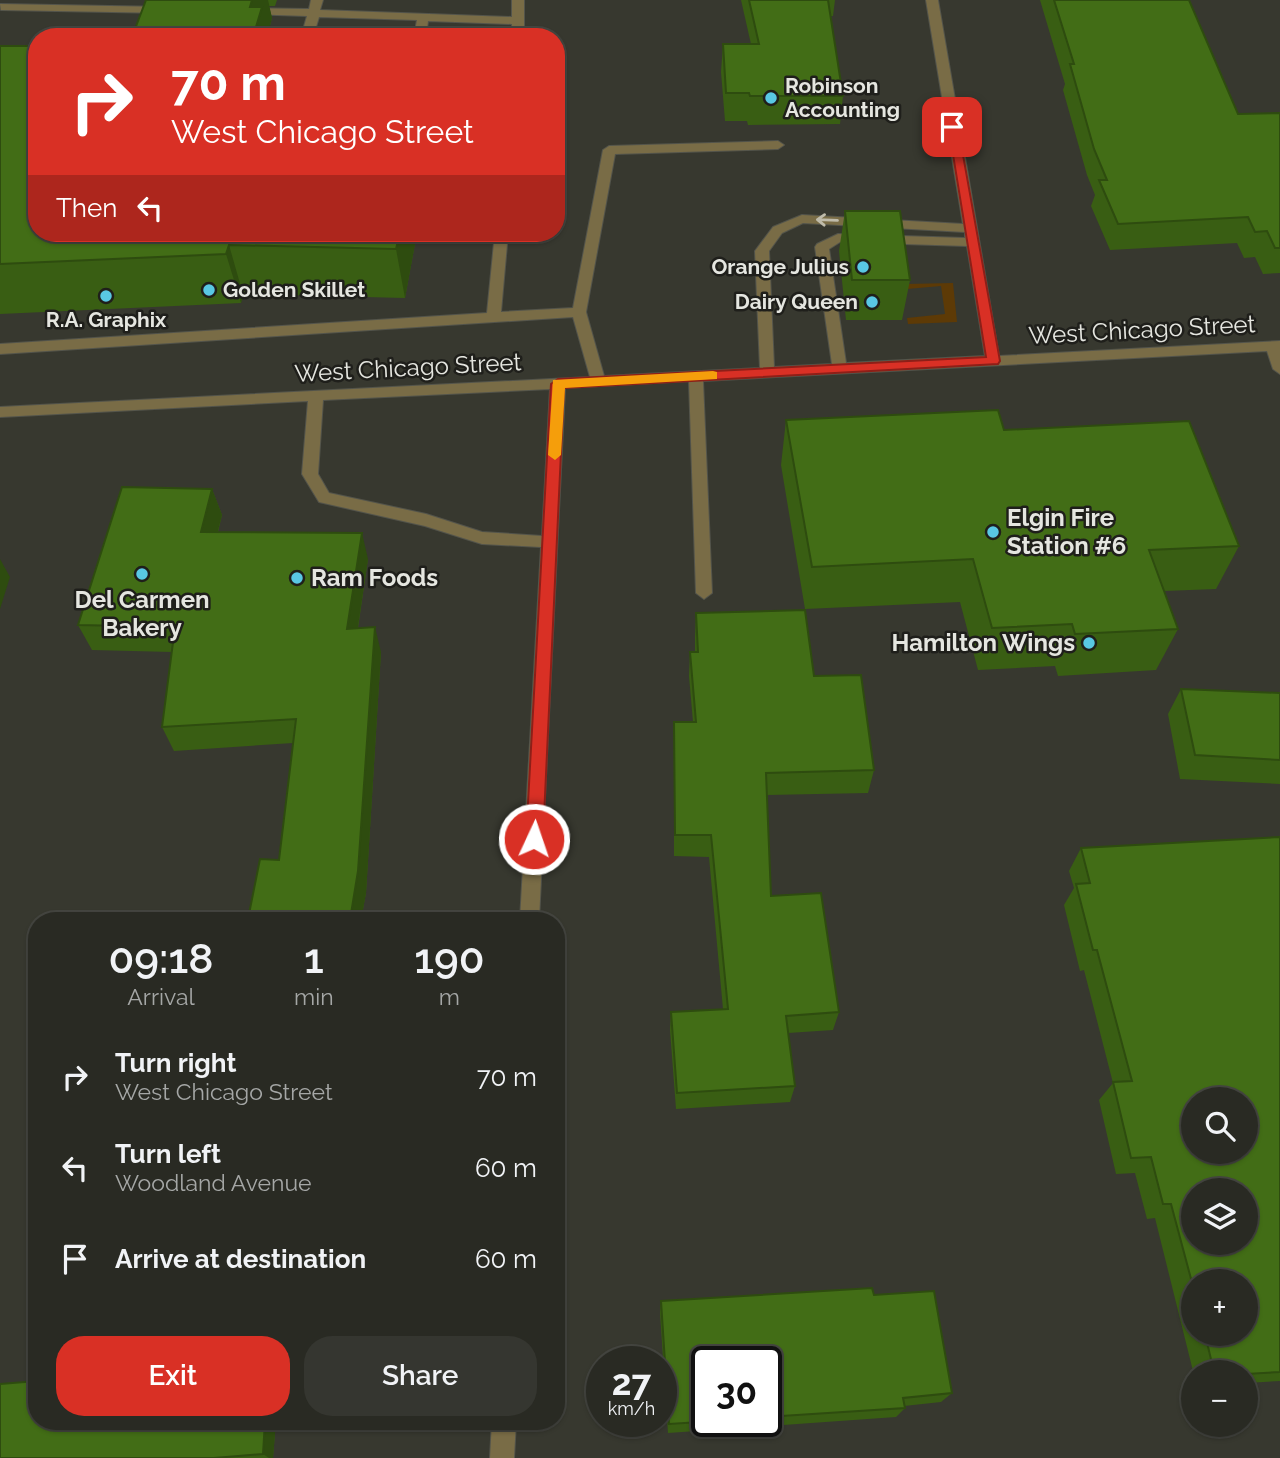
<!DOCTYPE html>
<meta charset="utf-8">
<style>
body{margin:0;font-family:Raleway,sans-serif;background:#353630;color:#f1f3f6;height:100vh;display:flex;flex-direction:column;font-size:26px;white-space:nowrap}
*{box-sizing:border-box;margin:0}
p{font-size:23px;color:#a5a7a6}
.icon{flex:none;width:38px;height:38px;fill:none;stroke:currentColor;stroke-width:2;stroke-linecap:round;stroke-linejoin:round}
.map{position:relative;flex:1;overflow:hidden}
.side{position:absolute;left:28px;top:912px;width:537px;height:518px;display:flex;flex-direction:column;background:#292a23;border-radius:28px;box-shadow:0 2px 5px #0004,0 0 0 2px #454641}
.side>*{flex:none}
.banner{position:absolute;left:28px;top:28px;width:537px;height:214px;border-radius:28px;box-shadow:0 2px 5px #0004,0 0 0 2px #454641;background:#d93025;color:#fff;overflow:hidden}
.fabs{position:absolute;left:1181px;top:1087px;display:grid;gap:14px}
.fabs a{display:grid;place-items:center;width:77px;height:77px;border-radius:50%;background:#292a23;box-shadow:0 2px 5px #0004,0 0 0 2px #454641;font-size:35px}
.speed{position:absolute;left:586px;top:1346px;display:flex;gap:14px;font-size:35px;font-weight:700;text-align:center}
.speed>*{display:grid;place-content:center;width:91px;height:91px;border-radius:50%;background:#292a23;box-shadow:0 2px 5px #0004,0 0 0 2px #454641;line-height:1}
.speed small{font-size:18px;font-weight:400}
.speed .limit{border:4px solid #111;border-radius:10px;background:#fff;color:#111}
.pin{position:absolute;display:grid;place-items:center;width:60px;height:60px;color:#fff;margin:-30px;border-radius:14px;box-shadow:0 4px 10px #0006}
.me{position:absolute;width:77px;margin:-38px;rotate:3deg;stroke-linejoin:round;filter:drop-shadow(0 0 5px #0008)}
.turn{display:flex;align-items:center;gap:24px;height:147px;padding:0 28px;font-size:32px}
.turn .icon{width:91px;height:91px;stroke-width:2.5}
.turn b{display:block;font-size:49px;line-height:60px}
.then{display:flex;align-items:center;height:66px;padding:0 28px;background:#0003;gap:14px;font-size:26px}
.eta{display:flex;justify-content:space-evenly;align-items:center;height:119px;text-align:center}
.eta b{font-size:42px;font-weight:600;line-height:49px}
.cta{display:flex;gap:14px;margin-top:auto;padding:14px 28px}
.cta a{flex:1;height:80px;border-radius:28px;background:#d93025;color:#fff;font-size:28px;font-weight:600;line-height:80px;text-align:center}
.cta a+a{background:#353630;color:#f1f3f6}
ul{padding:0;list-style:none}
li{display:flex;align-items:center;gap:21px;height:91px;padding:0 28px}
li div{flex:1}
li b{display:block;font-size:26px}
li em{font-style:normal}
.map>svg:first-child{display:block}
</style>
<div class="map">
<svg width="1280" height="1458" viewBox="0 0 1280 1458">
<rect width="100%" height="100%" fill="#37382f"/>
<path fill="#5d3a06" d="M 953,283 L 957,322 L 908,324 L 907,318 L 945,314 L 941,286 L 907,289 L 906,284 Z"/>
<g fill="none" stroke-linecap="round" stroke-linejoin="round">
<defs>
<path id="minor" d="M 311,0 L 323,0 L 320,10 L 512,17 L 512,0 L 524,0 L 524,37 L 512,37 L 512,24 L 428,21 L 426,37 L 414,37 L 417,20 L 319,17 L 313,37 L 301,37 L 307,16 L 246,14 L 240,11 L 246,8 L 309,9 Z
M 926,0 L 938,0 L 999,356 L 1280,341 L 1280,374 L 1273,369 L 1267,351 L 703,381 L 712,593 L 704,599 L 696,593 L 689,381 L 565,388 L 539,920 L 520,920 L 541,547 L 482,544 L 425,526 L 319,502 L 302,474 L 308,401 L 0,417 L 0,407 L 590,377 L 573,317 L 0,354 L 0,344 L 487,313 L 495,233 L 508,233 L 501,312 L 573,308 L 603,150 L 609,146 L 778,141 L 784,145 L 778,149 L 615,154 L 586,312 L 604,376 L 760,368 L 755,251 L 773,227 L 802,215 L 963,224 ZM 803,223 L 965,232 L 965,238 L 838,234 L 817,244 L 815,247 L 832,364 L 774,367 L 769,251 L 782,233 ZM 840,242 L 967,246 L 985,356 L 846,363 L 829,249 ZM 550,389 L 542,536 L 482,532 L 426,514 L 329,493 L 318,474 L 323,400 Z
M 0,4 L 166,7 L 172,10 L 166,13 L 1,10 Z
M 492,1421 L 516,1421 L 514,1458 L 490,1458 Z"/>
</defs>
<use href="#minor" stroke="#53544b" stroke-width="2"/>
<use href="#minor" fill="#796c46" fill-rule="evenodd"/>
</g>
<path fill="#395e13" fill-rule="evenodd" d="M 146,0 L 277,0 L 275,6 L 269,6 L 272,18 L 268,33 Z
M 741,0 L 835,0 L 833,16 L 831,16 L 843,96 L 840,124 L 748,125 L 747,121 L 725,121 L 721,72 L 723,44 L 751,44 Z
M 1040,0 L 1189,0 L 1238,114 L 1280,113 L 1280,273 L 1263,274 L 1255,257 L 1244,258 L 1237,243 L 1110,250 L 1091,206 L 1095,195 L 1087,175 L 1063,90 L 1065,84 Z
M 0,46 L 37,233 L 417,233 L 405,298 L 243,294 L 241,303 L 0,314 Z
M 845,211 L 910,280 L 902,320 L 846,320 L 839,251 Z
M 786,420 L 1004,430 L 1239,546 L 1216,589 L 1164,591 L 1178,629 L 1156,670 L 1058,676 L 1055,666 L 978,670 L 960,602 L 805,609 L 781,465 Z
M 212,489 L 222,515 L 218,532 L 368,559 L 358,628 L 381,652 L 366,893 L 361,920 L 253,920 L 249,914 L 279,860 L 293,743 L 174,751 L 162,727 L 172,652 L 92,650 L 78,625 Z
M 696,613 L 814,676 L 874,770 L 868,793 L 767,795 L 771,896 L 839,1012 L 833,1030 L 788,1033 L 795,1086 L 790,1102 L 676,1109 L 670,1030 L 671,1012 L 723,1009 L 709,857 L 674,856 L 674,722 L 693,722 L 689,676 L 690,652 L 695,652 L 695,637 Z
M 1181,689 L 1280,693 L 1280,784 L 1180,779 L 1168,714 Z
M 1280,837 L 1280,1381 L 1246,1383 L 1246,1372 L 1194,1372 L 1194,1375 L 1155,1218 L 1147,1219 L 1135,1173 L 1116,1174 L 1099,1100 L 1113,1083 L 1084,970 L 1080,971 L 1064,905 L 1074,888 L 1069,871 L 1081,848 ZM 1194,1281 L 1246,1334 L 1194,1334 Z
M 874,1295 L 952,1393 L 941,1402 L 904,1406 L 905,1408 L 896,1417 L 668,1433 L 660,1313 L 661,1301 ZM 766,1362 L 766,1421 L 707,1421 Z
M 37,1421 L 276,1421 L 273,1458 L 0,1458 Z"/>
<path fill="#2e4c0f" d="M 252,0 L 268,0 L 272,18 L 268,33 L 269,37 L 253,37 L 250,7 Z
M 400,233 L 417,233 L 405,298 L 396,249 Z
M 229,245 L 243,294 L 241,303 L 226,254 Z
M 212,489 L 222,515 L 211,557 L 201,532 Z
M 362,533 L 368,559 L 354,653 L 347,629 Z
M 0,559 L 10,577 L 0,609 Z
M 375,627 L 381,652 L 366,893 L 361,920 L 350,920 Z
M 265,1421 L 276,1421 L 273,1458 L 269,1458 L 263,1454 Z"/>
<path fill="#426d16" stroke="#2e4c0f" stroke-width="2" fill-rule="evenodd" d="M 146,0 L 252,0 L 250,7 L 262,7 L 253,37 L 132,37 Z
M 749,0 L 828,0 L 843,96 L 750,96 L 749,93 L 726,93 L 723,44 L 759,44 Z
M 1054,0 L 1189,0 L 1238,114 L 1280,113 L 1280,248 L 1275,248 L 1267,231 L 1255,232 L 1248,217 L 1118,224 L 1099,180 L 1107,180 L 1094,149 L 1070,64 L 1074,64 Z
M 0,46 L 37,46 L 37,233 L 400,233 L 396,249 L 229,245 L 226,254 L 0,264 Z
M 845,211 L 900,211 L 910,280 L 852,280 Z
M 998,410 L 1004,430 L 1189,421 L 1239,546 L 1149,550 L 1178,629 L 1075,634 L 1072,624 L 992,628 L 973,559 L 812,567 L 786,420 Z
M 122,487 L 212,489 L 201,532 L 362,533 L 347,629 L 375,627 L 358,871 L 350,920 L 268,920 L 269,914 L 249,914 L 260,859 L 279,860 L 296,719 L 162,727 L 175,627 L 78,625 Z
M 805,610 L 814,676 L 861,675 L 874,770 L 766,773 L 771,896 L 821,893 L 839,1012 L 786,1016 L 795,1086 L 677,1093 L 671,1012 L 728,1009 L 711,835 L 675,835 L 674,722 L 696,722 L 690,652 L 698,652 L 696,613 Z
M 1181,689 L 1280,693 L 1280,760 L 1195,755 Z
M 1280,837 L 1280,1372 L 1246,1374 L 1246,1372 L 1214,1372 L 1205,1334 L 1246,1334 L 1246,1281 L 1194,1281 L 1194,1290 L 1171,1204 L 1163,1204 L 1151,1157 L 1131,1158 L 1113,1082 L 1132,1081 L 1097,950 L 1093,950 L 1076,884 L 1090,883 L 1081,848 ZM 1194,1099 L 1246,1099 L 1246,1152 L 1194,1152 ZM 1194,1190 L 1246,1190 L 1246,1242 L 1194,1242 Z
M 872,1288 L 874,1295 L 934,1291 L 952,1393 L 903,1398 L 905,1408 L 766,1417 L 766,1362 L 707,1362 L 707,1421 L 716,1421 L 669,1424 L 661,1301 Z
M 37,1381 L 37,1421 L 265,1421 L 263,1454 L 214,1458 L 0,1458 L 0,1384 Z"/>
<defs><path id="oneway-shaft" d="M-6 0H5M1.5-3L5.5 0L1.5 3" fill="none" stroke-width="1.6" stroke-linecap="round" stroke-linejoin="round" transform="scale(1.75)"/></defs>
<use stroke="#bfbbaa" href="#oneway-shaft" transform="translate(827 220) rotate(-178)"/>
<path fill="#d93025" stroke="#8d1f18" stroke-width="2" d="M 948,124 L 958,127 L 1000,361 L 998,364 L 564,388 L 543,839 L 540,844 L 534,847 L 528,844 L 526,839 L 551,384 L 558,379 L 986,357 Z"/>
<path fill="#f59e0b" d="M 713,371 L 717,372 L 717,379 L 565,388 L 561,455 L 555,460 L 548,455 L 553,380 Z"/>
<g fill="#59c8e4" stroke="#1f1f1b" stroke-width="2.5">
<circle cx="771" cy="98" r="7"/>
<circle cx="863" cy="267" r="7"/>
<circle cx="209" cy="290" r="7"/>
<circle cx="106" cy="296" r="7"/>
<circle cx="872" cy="302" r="7"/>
<circle cx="993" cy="532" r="7"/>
<circle cx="142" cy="574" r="7"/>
<circle cx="297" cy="578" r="7"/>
<circle cx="1089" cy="643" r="7"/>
</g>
<g text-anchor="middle" stroke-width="5" stroke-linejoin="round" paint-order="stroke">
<g font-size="21" font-weight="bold" fill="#e5e6e0" stroke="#1f1f1b" text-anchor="start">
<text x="785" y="93">Robinson<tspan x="785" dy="24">Accounting</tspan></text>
<text x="849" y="274" text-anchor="end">Orange Julius</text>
<text x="223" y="297">Golden Skillet</text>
<text x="858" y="309" text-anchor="end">Dairy Queen</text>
<text x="106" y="327" text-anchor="middle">R.A. Graphix</text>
</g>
<g font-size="24" fill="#e5e6e0" stroke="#1f1f1b">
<text transform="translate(1142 330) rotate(-3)" y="8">West Chicago Street</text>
<text transform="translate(408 368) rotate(-3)" y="8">West Chicago Street</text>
</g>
<g font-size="24" font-weight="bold" fill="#e5e6e0" stroke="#1f1f1b" text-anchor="start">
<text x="1007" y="526">Elgin Fire<tspan x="1007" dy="28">Station #6</tspan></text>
<text x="311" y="586">Ram Foods</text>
<text x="142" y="608" text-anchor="middle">Del Carmen<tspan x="142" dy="28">Bakery</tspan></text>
<text x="1075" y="651" text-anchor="end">Hamilton Wings</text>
</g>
</g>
</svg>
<div class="fabs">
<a><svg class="icon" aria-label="search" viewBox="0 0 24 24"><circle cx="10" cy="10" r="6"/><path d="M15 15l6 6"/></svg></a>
<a><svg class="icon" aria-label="layers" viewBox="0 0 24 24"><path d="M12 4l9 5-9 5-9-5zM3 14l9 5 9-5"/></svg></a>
<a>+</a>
<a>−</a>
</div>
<div class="speed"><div>27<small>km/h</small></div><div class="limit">30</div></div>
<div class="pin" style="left:952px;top:127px;background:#d93025"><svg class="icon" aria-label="arrive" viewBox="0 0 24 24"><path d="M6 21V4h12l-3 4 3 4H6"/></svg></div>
<svg class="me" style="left:534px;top:839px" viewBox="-20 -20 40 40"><circle r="17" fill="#d93025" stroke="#fff" stroke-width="3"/><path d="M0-11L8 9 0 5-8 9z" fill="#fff"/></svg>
<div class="banner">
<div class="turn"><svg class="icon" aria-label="right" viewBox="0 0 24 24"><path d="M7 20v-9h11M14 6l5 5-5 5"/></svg><div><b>70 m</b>West Chicago Street</div></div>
<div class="then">Then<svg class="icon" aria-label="left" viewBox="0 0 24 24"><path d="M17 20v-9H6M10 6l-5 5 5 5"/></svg></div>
</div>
<section class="side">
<div class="eta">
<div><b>09:18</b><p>Arrival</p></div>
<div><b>1</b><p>min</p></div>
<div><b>190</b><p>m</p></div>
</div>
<ul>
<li><svg class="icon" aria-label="right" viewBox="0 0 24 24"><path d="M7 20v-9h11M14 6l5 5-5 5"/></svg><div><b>Turn right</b><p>West Chicago Street</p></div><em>70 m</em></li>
<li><svg class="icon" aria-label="left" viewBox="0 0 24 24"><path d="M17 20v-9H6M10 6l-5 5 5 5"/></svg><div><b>Turn left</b><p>Woodland Avenue</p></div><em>60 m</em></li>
<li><svg class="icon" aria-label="arrive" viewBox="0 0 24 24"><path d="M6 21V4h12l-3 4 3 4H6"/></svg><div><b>Arrive at destination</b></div><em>60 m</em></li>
</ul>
<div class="cta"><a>Exit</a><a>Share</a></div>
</section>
</div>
